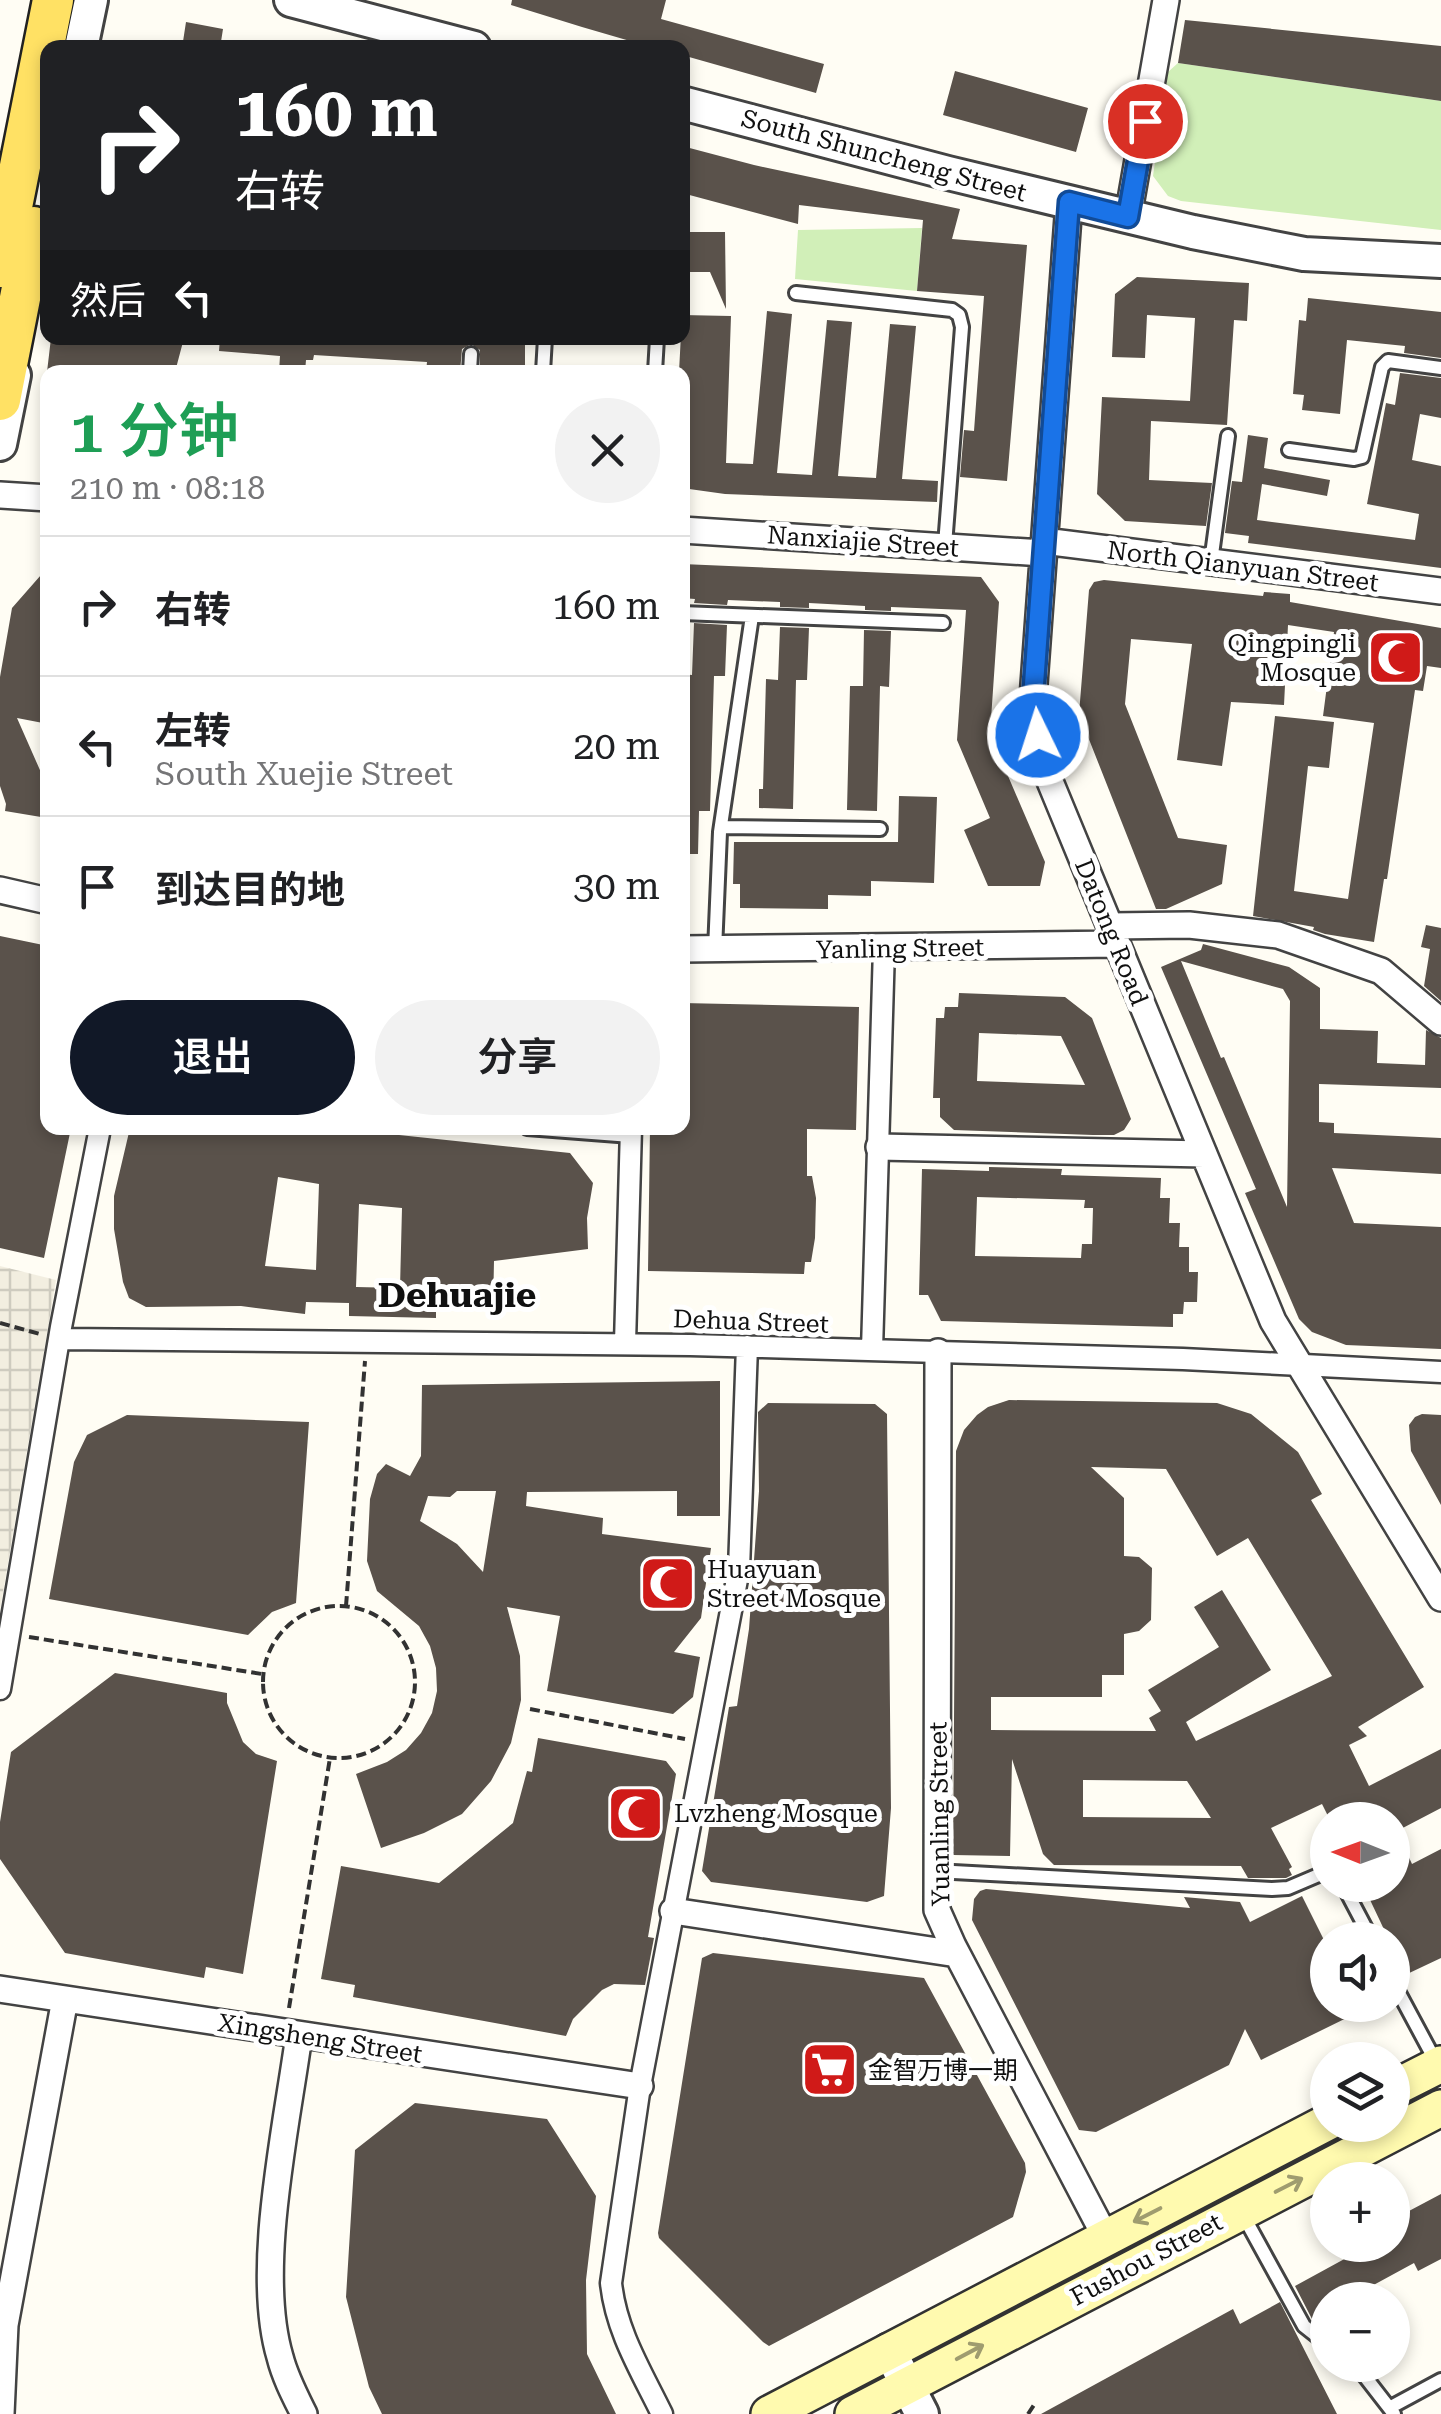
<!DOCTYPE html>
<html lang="zh">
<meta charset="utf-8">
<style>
body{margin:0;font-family:"Roboto Serif","Noto Sans SC",serif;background:#f2f2f2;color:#202124;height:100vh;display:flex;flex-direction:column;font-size:38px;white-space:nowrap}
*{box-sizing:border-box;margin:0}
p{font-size:32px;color:#757577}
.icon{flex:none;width:55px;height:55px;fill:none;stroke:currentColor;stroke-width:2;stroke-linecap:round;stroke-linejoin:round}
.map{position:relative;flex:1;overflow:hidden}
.side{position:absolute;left:40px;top:365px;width:650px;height:770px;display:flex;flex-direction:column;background:#fff;border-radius:20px;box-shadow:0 5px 15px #0003}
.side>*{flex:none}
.guide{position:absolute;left:40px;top:40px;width:650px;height:305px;border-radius:20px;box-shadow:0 5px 15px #0003;background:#202124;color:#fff;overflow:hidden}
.needle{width:65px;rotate:271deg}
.fabs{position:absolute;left:1310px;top:1802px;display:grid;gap:20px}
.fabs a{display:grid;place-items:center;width:100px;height:100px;border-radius:50%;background:#fff;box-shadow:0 5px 15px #0003;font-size:50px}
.pin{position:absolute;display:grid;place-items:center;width:85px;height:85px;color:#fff;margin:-42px;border:5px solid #fff;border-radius:50%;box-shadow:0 2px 10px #0007}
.me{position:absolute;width:110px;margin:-55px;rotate:356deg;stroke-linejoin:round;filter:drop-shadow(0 0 8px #0008)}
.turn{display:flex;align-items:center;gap:35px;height:210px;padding:0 30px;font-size:45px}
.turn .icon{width:130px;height:130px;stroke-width:2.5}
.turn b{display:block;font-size:70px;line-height:85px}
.then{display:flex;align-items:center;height:95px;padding:0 30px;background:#0003;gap:20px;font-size:38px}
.round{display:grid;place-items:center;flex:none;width:105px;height:105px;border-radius:52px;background:#f2f2f2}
.summary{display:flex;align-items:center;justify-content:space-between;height:170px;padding:0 30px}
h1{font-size:60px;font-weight:600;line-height:75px;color:#1e9e55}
.primary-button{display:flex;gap:20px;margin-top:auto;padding:20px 30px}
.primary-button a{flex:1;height:115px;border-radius:60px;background:#111827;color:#fff;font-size:40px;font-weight:600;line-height:115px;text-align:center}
.primary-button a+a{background:#f2f2f2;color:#202124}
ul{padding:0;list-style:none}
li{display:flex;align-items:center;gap:30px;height:140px;padding:0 30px;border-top:2px solid #e0e0e0}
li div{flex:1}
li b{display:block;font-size:38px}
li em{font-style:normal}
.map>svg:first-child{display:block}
</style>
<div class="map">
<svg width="1441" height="2414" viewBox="0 0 1441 2414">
<defs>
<pattern id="plaza-grid" width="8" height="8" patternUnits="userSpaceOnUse" patternTransform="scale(2.5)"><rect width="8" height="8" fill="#f2eee0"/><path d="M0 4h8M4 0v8" fill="none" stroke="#cecbbf"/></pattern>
</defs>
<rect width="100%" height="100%" fill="#fffdf4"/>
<path fill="#d1efb8" d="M 1178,63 L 1441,101 L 1441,230 L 1181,201 L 1168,196 L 1153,176 L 1168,72 Z
M 922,228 L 917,291 L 795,279 L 798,230 Z"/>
<path fill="url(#plaza-grid)" d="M 0,1266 L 56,1280 L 0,1610 Z"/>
<path fill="#5a524b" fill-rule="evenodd" d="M 512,0 L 666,0 L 661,19 L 824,64 L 816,93 L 682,55 L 682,48 L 654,48 L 582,27 L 511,5 Z
M 1185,20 L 1441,46 L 1441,101 L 1178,63 Z
M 186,22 L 223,29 L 220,48 L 182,48 Z
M 955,71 L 1088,108 L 1076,152 L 943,115 Z
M 682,146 L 754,165 L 960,209 L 952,239 L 1027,245 L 1007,481 L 960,477 L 964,430 L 974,431 L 984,296 L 917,291 L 923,220 L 799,205 L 798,224 L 682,193 Z
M 682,232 L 725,232 L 726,309 L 710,272 L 682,272 Z
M 1137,277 L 1249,283 L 1247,321 L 1234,320 L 1227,425 L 1151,421 L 1149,480 L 1212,483 L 1206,526 L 1125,521 L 1097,494 L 1102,397 L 1190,401 L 1195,318 L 1147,315 L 1145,358 L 1112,357 L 1115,294 Z
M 1308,298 L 1441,312 L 1441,358 L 1404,353 L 1405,346 L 1347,340 L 1340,414 L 1302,410 L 1304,395 L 1293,394 L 1299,320 L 1306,321 Z
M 767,311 L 792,314 L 777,473 L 812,475 L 827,320 L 852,322 L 838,476 L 876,478 L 890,324 L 916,326 L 902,479 L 938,481 L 937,502 L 725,494 L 682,488 L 682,372 L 679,372 L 682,315 L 731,316 L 726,463 L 753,464 Z
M 51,338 L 184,338 L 175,372 L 47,372 Z
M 220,338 L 525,338 L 525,372 L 480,372 L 480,350 L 471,344 L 462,349 L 460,372 L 426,372 L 427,362 L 314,355 L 313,360 L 306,360 L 305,372 L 279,372 L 280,356 L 219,351 Z
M 1400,373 L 1441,378 L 1441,418 L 1420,414 L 1412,460 L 1441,466 L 1441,568 L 1248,543 L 1249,536 L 1225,533 L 1232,481 L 1242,482 L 1248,435 L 1268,438 L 1264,468 L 1330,480 L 1327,496 L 1262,484 L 1257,520 L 1415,540 L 1419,514 L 1367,504 L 1386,403 L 1395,405 Z
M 682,564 L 981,577 L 999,602 L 990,734 L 1045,862 L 1040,886 L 988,886 L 964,830 L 990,818 L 957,740 L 966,610 L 891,607 L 891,611 L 865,610 L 865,606 L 809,603 L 809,608 L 780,607 L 780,602 L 728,600 L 727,605 L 694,603 L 695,599 L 682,598 Z
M 48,567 L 48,626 L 40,657 L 48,658 L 48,700 L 43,723 L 17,718 L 47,786 L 41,817 L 5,811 L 6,804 L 0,786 L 0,677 L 12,608 Z
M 1104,580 L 1263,596 L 1264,592 L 1290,594 L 1290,602 L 1441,628 L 1441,668 L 1427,666 L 1423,691 L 1415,690 L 1387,879 L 1384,879 L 1374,942 L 1325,934 L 1313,930 L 1314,927 L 1253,916 L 1275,716 L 1334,722 L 1329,768 L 1308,766 L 1294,891 L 1348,899 L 1374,723 L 1323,716 L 1334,632 L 1288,625 L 1284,705 L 1231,702 L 1222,766 L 1177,760 L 1192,644 L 1131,639 L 1125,704 L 1178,838 L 1227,845 L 1222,884 L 1166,909 L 1156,909 L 1079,714 L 1089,590 L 1094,582 Z
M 694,623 L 727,625 L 725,676 L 714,676 L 710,811 L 699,811 L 698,854 L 682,854 L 682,674 L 692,675 Z
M 780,627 L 809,628 L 807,680 L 796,680 L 793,809 L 759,808 L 759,789 L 763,789 L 766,679 L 778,680 Z
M 864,630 L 891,631 L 889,687 L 880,686 L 877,811 L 847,810 L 850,686 L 863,686 Z
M 899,796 L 937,797 L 934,883 L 871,881 L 871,896 L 828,895 L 828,909 L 740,908 L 740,884 L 733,884 L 734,842 L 898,842 Z
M 1426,925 L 1441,928 L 1441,1001 L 1424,986 L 1430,949 L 1421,947 Z
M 0,936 L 48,946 L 48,1128 L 71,1128 L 44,1258 L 0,1248 Z
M 1203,944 L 1289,967 L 1320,988 L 1320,1029 L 1378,1031 L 1377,1063 L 1425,1065 L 1426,1030 L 1441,1038 L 1441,1088 L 1319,1084 L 1319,1122 L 1334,1123 L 1334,1133 L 1441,1138 L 1441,1174 L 1332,1168 L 1354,1223 L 1441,1227 L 1441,1349 L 1346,1345 L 1312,1332 L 1299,1319 L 1245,1193 L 1256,1189 L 1161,967 L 1201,950 ZM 1181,961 L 1283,989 L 1290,1001 L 1287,1207 L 1224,1057 L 1221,1058 Z
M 959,993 L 1065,997 L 1092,1018 L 1131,1119 L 1124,1130 L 1114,1135 L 1093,1135 L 954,1130 L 940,1117 L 940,1098 L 933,1098 L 936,1018 L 944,1018 L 945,1007 L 958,1007 ZM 979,1033 L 1061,1036 L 1085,1085 L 977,1081 Z
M 682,1003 L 859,1007 L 856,1130 L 807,1129 L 807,1176 L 812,1176 L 816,1198 L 815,1238 L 811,1262 L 805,1262 L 804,1274 L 648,1271 L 650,1128 L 682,1128 Z
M 130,1128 L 333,1128 L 570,1153 L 593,1183 L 587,1218 L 588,1249 L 494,1261 L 493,1311 L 436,1309 L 436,1318 L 349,1316 L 349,1303 L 306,1302 L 305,1314 L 241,1306 L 146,1307 L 129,1298 L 123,1282 L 114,1229 L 114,1196 ZM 278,1177 L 319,1184 L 316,1270 L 265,1266 ZM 359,1204 L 402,1208 L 400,1288 L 356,1287 Z
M 989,1167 L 1062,1169 L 1061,1175 L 1161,1178 L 1160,1198 L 1170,1198 L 1169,1223 L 1180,1223 L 1179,1247 L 1189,1247 L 1189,1272 L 1198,1272 L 1197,1302 L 1184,1302 L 1183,1314 L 1173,1314 L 1173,1327 L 941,1321 L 928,1295 L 919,1295 L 922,1169 L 989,1171 ZM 977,1197 L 1085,1200 L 1084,1208 L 1093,1208 L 1092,1244 L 1082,1244 L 1081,1258 L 975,1256 Z
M 720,1381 L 720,1516 L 677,1516 L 677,1491 L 527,1492 L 526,1506 L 603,1518 L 602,1534 L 711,1548 L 701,1618 L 674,1652 L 700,1657 L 693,1697 L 673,1714 L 547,1691 L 560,1616 L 507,1607 L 520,1656 L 521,1700 L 511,1743 L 491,1781 L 462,1814 L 424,1833 L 381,1848 L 356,1774 L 387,1762 L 406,1750 L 421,1733 L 432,1713 L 437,1691 L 436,1668 L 430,1646 L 419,1626 L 377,1591 L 367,1561 L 370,1499 L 377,1474 L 386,1464 L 410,1476 L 421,1456 L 422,1385 ZM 457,1491 L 496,1491 L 483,1572 L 457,1544 L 420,1521 L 428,1496 L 450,1497 Z
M 1009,1400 L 1217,1403 L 1251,1414 L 1298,1452 L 1322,1494 L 1311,1500 L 1424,1687 L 1358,1727 L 1367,1736 L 1349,1745 L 1369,1786 L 1441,1749 L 1441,1808 L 1397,1831 L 1412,1864 L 1441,1849 L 1441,1958 L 1405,1975 L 1392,1948 L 1392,1940 L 1389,1940 L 1363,1885 L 1392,1885 L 1392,1820 L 1330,1820 L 1322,1804 L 1271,1828 L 1292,1867 L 1289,1869 L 1292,1875 L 1286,1878 L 1248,1878 L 1241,1866 L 1054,1865 L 1043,1854 L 1012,1759 L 1010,1856 L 953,1855 L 956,1451 L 964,1430 L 977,1415 L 988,1407 ZM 1091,1467 L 1166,1469 L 1217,1556 L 1248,1538 L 1332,1676 L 1196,1741 L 1186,1722 L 1271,1670 L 1222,1590 L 1194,1607 L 1219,1647 L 1148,1690 L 1161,1711 L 1149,1718 L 1156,1731 L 991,1730 L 991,1697 L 1102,1697 L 1102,1675 L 1124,1675 L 1124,1634 L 1139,1631 L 1151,1620 L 1152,1568 L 1139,1557 L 1124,1556 L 1124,1498 ZM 1083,1780 L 1187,1781 L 1211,1818 L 1083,1817 Z
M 768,1403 L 875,1404 L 887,1414 L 891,1808 L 884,1896 L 867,1902 L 711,1882 L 702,1871 L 729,1707 L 737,1706 L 749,1629 L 759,1491 L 758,1412 Z
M 1422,1414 L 1441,1415 L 1441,1505 L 1411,1451 L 1409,1425 L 1415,1417 Z
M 127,1415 L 309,1422 L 296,1603 L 272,1612 L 248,1635 L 49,1599 L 74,1462 L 87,1435 Z
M 115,1673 L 227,1693 L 227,1703 L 243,1742 L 256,1754 L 277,1761 L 243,1974 L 206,1967 L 204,1978 L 65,1953 L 0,1859 L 0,1822 L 11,1752 Z
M 538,1738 L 666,1761 L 676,1774 L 648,1937 L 654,1938 L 645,1985 L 614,1984 L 602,1990 L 573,2019 L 566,2036 L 353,1997 L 355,1985 L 321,1979 L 341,1866 L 439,1883 L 513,1823 L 527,1771 L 532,1772 Z
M 986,1889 L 1190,1908 L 1184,1897 L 1240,1902 L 1250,1922 L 1302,1896 L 1328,1948 L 1328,2005 L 1373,2005 L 1261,2060 L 1245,2029 L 1229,2065 L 1096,2132 L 1079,2130 L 972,1920 L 974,1899 L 980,1891 Z
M 713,1953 L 924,1978 L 1025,2163 L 1026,2172 L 1013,2217 L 769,2346 L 763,2342 L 659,2238 L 658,2233 L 702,1958 Z
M 415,2103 L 547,2119 L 596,2196 L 586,2280 L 587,2354 L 616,2414 L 382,2414 L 369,2387 L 346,2297 L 355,2150 Z
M 1441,2194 L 1441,2259 L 1418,2271 L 1414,2263 L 1346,2300 L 1328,2300 L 1328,2314 L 1314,2321 L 1312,2319 L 1295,2286 L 1370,2245 L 1392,2245 L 1392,2220 Z
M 1280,2302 L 1337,2414 L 1041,2414 L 1233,2309 L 1240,2324 Z"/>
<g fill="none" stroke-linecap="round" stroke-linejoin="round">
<defs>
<path id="service" d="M 796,293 L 952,310 L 959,315 L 962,327 L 945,545
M 470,372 L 471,354
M 543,372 L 545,338
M 655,372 L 657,338
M 1289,450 L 1354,459 L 1362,457 L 1382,367 L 1388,361 L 1441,368
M 1211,562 L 1228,436
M 682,613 L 943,623
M 721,827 L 880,829
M 715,950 L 720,832 L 752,616
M 527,1128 L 631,1136
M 935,1871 L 1272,1889 L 1288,1888 L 1328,1871
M 1343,1885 L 1372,1940
M 1392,1980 L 1436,2062
M 1243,2215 L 1304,2326 L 1328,2345
M 1356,2365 L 1394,2414
M 1391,2407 L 1441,2380"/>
<path id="pedestrian" d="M 60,1339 L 690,1345 L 1183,1359 L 1441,1372
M 625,1343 L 631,1128
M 872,1350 L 884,948
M 0,1689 L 61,1327 L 100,1128
M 662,2414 C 641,2371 616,2331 611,2283 L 640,2086 L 739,1569 L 747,1346"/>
<path id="minor" d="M 1069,203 L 1033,698 L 1049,779 L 1273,1321 L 1441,1598
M 1128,217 L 1166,0
M 0,495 L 48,498
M 682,530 L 1043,553
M 1044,541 L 1441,591
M 0,890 L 48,901
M 1110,926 L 1189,925 L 1278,935 L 1381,971 L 1441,1022
M 682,949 L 1117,944
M 879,1147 L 1204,1154
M 938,1352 L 937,1910 L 953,1946 L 1105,2236
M 673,1911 L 957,1954
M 0,1989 L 640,2086
M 299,2035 C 287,2125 254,2270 280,2357 C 285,2377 295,2396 304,2414
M 1,2414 L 5,2325 L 65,1999"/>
<path id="tertiary" d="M 291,0 L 474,48
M 81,48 L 91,0
M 682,103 L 948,173 L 1193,232 L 1304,254 L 1441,261
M 0,444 L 14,375
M 889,2350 L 922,2414"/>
<path id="secondary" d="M 1392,2089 L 1441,2064
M 769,2414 L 1328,2122
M 853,2414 L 1441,2108"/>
<path id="primary" d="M 0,267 L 53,0
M 0,400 L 34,227"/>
</defs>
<use href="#service" stroke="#434343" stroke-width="18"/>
<use href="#pedestrian" stroke="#434343" stroke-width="25"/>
<use href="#minor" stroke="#434343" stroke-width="30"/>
<use href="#tertiary" stroke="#434343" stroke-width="38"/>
<use href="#secondary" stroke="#323232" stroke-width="40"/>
<use href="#primary" stroke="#212121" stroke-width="45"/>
<path stroke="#323232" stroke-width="4" stroke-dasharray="10 5" stroke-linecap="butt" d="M 0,1323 L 40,1334
M263 1682a76 76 0 1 1 152 0a76 76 0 1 1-152 0Z
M 346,1606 L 365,1361
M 29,1637 L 262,1674
M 530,1709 L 685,1739
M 289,2008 L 330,1758
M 1028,2414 L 1034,2405"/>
<use href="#service" stroke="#fff" stroke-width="12"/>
<use href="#pedestrian" stroke="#fff" stroke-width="20"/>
<use href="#minor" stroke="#fff" stroke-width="25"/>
<use href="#tertiary" stroke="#fff" stroke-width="32"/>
<use href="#secondary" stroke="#fffaaf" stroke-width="35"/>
<use href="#primary" stroke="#ffe164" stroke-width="40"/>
</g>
<defs><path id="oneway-shaft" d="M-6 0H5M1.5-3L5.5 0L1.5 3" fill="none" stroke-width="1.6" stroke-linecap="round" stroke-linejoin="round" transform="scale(2.5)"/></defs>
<g stroke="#9f9c6f">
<use href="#oneway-shaft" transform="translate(1289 2185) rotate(-27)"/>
<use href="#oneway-shaft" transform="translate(1147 2215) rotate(153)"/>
<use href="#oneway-shaft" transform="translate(970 2352) rotate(-28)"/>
</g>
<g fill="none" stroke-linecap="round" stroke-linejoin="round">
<defs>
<path id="route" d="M 1038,735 L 1033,698 L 1069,202 L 1128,217 L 1145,121"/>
</defs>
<use href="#route" stroke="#114b97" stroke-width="25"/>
<use href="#route" stroke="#1a73e8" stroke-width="18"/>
</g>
<defs>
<symbol id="mosque-square" viewBox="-11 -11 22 22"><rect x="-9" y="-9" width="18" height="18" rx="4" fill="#d01a18" stroke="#fff"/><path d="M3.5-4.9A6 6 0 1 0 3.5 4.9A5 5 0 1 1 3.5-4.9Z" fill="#fff"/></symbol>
<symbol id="supermarket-square" viewBox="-11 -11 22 22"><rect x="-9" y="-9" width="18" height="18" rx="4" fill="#d01a18" stroke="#fff"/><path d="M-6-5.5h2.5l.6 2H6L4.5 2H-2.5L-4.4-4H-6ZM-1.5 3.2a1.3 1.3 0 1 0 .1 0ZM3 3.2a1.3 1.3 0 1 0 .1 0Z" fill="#fff"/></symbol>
</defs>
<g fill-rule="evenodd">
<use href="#mosque-square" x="1364" y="626" width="63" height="63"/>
<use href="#mosque-square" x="636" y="1552" width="63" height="63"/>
<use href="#mosque-square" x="604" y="1782" width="63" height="63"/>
<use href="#supermarket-square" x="798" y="2038" width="63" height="63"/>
</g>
<g text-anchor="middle" stroke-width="10" stroke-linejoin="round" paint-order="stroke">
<g font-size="25" fill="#101010" stroke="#fff">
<text transform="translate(884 155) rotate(15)" y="9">South Shuncheng Street</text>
<text transform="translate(863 541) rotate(4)" y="9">Nanxiajie Street</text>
<text transform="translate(1243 566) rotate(7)" y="9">North Qianyuan Street</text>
<text transform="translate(1112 932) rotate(68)" y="9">Datong Road</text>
<text transform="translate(900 948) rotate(-1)" y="9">Yanling Street</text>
<text transform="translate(751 1321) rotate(2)" y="9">Dehua Street</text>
<text transform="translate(939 1814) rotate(-91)" y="9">Yuanling Street</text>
<text transform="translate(320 2038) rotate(9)" y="9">Xingsheng Street</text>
<text transform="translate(1146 2259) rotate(-28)" y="9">Fushou Street</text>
</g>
<g font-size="25" fill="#101010" stroke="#fff" text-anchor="start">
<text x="1356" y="652" text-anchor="end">Qingpingli<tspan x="1356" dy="29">Mosque</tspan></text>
<text x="707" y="1578">Huayuan<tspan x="707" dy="29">Street Mosque</tspan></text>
<text x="674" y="1822">Lvzheng Mosque</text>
<text x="868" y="2079">金智万博一期</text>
</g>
<g font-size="35" font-weight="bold" fill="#101010" stroke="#fff">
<text x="457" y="1307">Dehuajie</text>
</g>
</g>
</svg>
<div class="fabs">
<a><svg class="needle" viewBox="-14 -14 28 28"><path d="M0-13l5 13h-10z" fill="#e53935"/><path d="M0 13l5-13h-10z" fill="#757577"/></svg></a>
<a><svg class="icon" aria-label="sound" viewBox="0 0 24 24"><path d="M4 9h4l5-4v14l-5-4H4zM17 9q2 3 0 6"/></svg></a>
<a><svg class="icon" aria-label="layers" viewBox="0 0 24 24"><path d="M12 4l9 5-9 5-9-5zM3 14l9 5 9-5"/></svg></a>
<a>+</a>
<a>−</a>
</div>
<div class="pin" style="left:1145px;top:121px;background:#d93025"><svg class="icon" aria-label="arrive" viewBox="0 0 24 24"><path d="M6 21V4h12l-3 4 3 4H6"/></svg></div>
<svg class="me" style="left:1038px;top:735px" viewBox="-20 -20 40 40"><circle r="17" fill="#1a73e8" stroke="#fff" stroke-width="3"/><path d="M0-11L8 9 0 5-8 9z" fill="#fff"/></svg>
<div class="guide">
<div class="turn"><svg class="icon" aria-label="right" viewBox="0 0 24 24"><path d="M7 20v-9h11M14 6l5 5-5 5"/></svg><div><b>160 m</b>右转</div></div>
<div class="then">然后<svg class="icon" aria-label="left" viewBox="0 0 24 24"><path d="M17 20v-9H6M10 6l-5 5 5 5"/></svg></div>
</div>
<section class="side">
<div class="summary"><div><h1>1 分钟</h1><p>210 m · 08:18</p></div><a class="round"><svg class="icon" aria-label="close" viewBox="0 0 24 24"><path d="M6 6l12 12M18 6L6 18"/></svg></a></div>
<ul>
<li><svg class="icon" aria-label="right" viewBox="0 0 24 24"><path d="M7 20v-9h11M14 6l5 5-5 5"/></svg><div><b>右转</b></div><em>160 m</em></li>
<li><svg class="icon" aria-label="left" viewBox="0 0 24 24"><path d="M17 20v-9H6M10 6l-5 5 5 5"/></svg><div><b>左转</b><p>South Xuejie Street</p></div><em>20 m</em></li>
<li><svg class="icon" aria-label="arrive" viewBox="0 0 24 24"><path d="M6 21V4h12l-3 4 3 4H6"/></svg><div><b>到达目的地</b></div><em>30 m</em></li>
</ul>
<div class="primary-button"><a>退出</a><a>分享</a></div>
</section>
</div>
